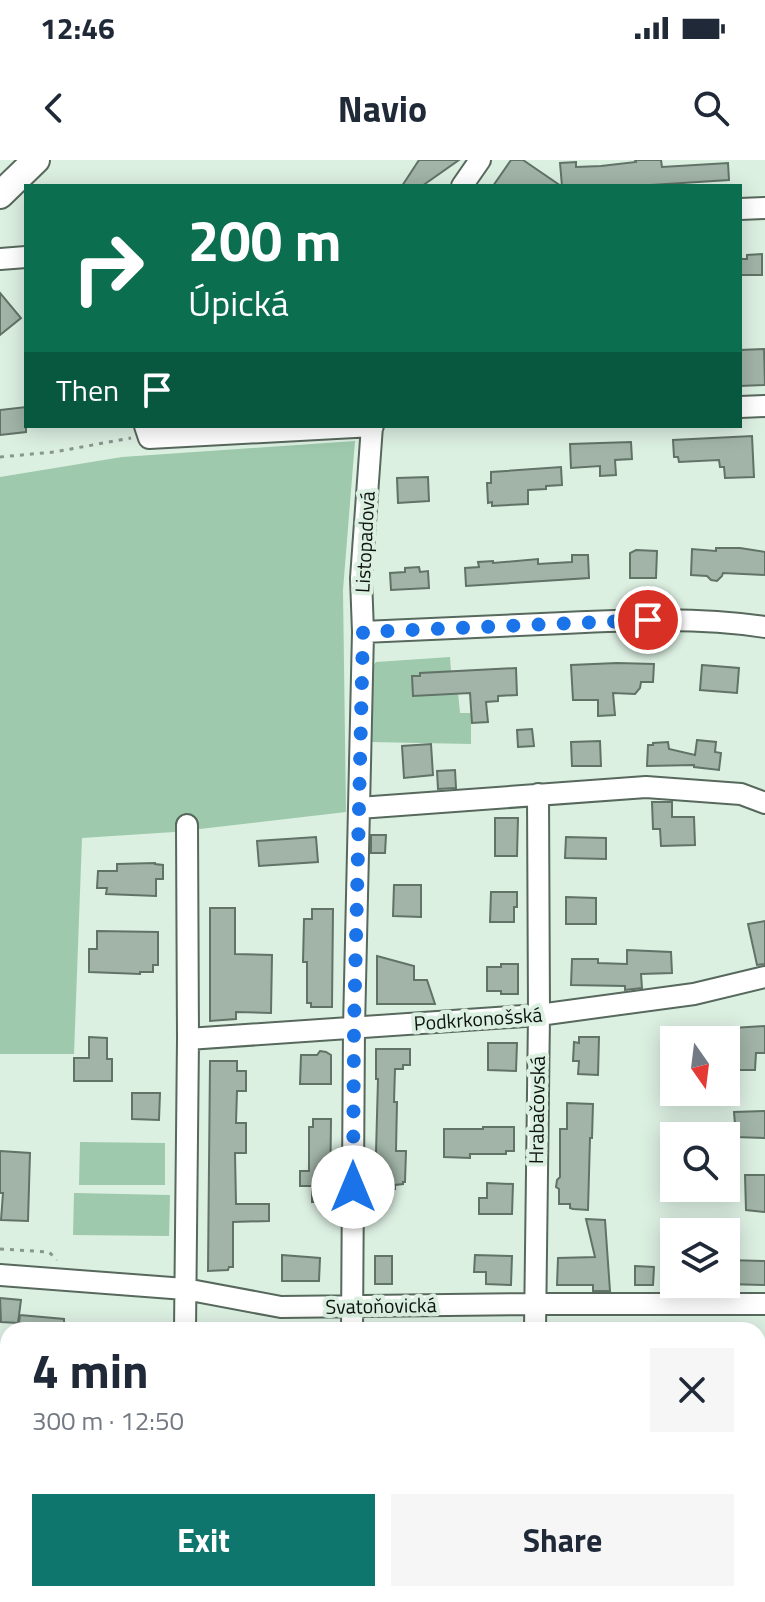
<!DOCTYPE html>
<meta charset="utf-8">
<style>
body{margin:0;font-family:"Titillium Web",sans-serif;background:#f6f6f7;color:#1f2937;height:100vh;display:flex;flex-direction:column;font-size:30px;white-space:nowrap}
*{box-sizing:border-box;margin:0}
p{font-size:26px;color:#747a83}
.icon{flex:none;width:44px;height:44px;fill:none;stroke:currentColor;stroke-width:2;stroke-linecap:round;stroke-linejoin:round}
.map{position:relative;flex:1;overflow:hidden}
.drawer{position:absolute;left:0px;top:1162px;width:766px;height:280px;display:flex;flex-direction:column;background:#fff;border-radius:24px 24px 0 0;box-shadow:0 4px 20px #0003}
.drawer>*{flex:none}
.hud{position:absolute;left:24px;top:24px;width:718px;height:244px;border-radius:0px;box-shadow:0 4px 20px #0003;background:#0b6e4f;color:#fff;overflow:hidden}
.needle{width:52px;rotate:166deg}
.controls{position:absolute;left:660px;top:866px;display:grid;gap:16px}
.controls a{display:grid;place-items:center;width:80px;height:80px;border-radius:0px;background:#fff;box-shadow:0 4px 20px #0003;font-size:40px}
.pin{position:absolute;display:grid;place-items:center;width:68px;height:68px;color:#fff;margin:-34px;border:4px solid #fff;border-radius:50%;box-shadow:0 2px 8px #0007}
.me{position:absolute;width:88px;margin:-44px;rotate:0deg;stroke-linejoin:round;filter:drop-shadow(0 0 6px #0008)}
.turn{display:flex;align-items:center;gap:28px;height:168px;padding:0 32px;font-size:36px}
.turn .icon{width:104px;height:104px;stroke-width:2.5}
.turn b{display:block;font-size:56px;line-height:68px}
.then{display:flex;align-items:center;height:76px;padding:0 32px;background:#0003;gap:16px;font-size:30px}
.round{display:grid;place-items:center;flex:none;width:84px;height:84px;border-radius:0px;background:#f6f6f7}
.summary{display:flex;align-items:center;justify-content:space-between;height:136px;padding:0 32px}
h1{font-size:48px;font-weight:700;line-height:60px}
.cta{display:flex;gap:16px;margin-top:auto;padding:16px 32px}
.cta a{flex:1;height:92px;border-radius:0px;background:#0f766e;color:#fff;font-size:32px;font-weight:700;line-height:92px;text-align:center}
.cta a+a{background:#f6f6f7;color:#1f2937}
.status{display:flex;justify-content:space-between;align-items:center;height:56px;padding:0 40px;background:#fff;direction:ltr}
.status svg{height:22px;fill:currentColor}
header{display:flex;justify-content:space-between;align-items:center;height:104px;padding:0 32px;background:#fff;font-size:36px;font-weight:700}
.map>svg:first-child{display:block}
</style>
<div class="status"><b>12:46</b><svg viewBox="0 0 49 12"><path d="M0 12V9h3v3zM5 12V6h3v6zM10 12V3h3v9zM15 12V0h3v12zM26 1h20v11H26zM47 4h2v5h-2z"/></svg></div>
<header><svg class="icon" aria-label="back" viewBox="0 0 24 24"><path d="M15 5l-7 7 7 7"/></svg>Navio<svg class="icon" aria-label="search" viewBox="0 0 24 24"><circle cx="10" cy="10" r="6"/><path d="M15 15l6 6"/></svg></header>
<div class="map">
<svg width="765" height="1442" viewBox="0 0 765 1442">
<rect width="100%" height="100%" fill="#dcf0e2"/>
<path fill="#9ec9ac" d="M 355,281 L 343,430 L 346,652 L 174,672 L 82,678 L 74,894 L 0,894 L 0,317 L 122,297 Z
M 450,497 L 451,511 L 420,513 L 413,536 L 452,534 L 458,532 L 460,553 L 471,553 L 471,584 L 370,582 L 371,508 L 376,502 Z
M 80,982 L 165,983 L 165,1025 L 79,1025 Z
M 74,1033 L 170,1035 L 169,1076 L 73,1075 Z"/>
<path fill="#a1b4a7" stroke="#617267" stroke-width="2" d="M 419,0 L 459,0 L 422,26 L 402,26 Z
M 511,0 L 523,0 L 561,26 L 493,26 Z
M 635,0 L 661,0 L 662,7 L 728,3 L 729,20 L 635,26 L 562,26 L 560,3 L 576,2 L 576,7 L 601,6 L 636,2 Z
M 762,94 L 762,115 L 740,115 L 740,99 L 747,99 L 747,95 Z
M 0,133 L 21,158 L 0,175 Z
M 764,189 L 765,225 L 740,226 L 740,190 Z
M 26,247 L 26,272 L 0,275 L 0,250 Z
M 752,276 L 754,317 L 725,318 L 724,307 L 720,307 L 719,300 L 679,302 L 678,297 L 674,297 L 673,280 Z
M 631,282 L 632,299 L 615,300 L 616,315 L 600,316 L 600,306 L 571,308 L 570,284 Z
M 561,307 L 562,325 L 546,326 L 546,329 L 528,330 L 528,344 L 492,346 L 492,342 L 488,343 L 487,323 L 491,323 L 491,312 Z
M 428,317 L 429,341 L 398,343 L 397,318 Z
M 716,388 L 740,388 L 765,392 L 765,415 L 723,413 L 722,416 L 717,421 L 711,420 L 707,416 L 691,415 L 692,389 L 716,391 Z
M 636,390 L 657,391 L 656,418 L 630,418 L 630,393 Z
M 572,395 L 588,395 L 589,418 L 466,426 L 465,408 L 479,407 L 478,402 L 493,401 L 493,403 L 538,399 L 538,404 L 572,402 Z
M 419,407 L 420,412 L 428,411 L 429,428 L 391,430 L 390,413 L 405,412 L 405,408 Z
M 617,503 L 654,504 L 653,522 L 641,522 L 640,528 L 635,534 L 613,533 L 615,555 L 598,556 L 598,540 L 573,540 L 571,505 Z
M 702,505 L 739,508 L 737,533 L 700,530 Z
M 516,508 L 517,535 L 498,536 L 498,541 L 486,542 L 488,562 L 472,563 L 470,533 L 413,536 L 412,516 L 420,516 L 420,513 Z
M 532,569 L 534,586 L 518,587 L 517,570 Z
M 697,580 L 716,582 L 715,592 L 721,593 L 719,610 L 694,607 L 694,605 L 647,606 L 648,585 L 653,585 L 653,583 L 668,582 L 669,589 L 695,595 Z
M 600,581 L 601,606 L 572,606 L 571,582 Z
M 431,584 L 433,615 L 404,618 L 402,586 Z
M 455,610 L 456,628 L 438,629 L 437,611 Z
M 652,642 L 672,642 L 672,657 L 694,657 L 695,685 L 661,686 L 660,669 L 653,669 Z
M 495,658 L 518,658 L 517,696 L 495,696 Z
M 371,675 L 386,675 L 385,693 L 371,693 Z
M 316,677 L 318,702 L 259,706 L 257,681 Z
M 566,677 L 606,678 L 606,699 L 565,698 Z
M 155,703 L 155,704 L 163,705 L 163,719 L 156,719 L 156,736 L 106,734 L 107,728 L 97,728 L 98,711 L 117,711 L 117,704 Z
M 394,725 L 421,725 L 421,757 L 393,756 Z
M 491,732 L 517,732 L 517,747 L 514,747 L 514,762 L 490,762 Z
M 566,737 L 596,738 L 596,764 L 566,764 Z
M 210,748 L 235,748 L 235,794 L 272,795 L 271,853 L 236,852 L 236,859 L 210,861 Z
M 312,749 L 333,749 L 332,847 L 311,847 L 311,843 L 307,843 L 307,802 L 303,802 L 304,759 L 312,759 Z
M 765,761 L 765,804 L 757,805 L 748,764 Z
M 97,771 L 158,772 L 158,805 L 153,805 L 153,812 L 140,812 L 140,814 L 89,812 L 89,789 L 97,789 Z
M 627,790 L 671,792 L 672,813 L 641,814 L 642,828 L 625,830 L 625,826 L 571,825 L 572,799 L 598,799 L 598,803 L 627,804 Z
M 377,796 L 414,806 L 414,820 L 427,820 L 435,844 L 377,844 Z
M 501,804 L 518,804 L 518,834 L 501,834 L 501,831 L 487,831 L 487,807 L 501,807 Z
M 765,866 L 765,893 L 756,893 L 755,910 L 739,910 L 739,894 L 735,895 L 733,868 Z
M 89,877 L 107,878 L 107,899 L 112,899 L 112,921 L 74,921 L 74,898 L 89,898 Z
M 579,877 L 599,877 L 598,915 L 578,914 L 579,901 L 573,901 L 574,882 L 579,883 Z
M 488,883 L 517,883 L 516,911 L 488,910 Z
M 376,889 L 410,889 L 410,905 L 403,905 L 403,909 L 395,909 L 394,942 L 397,942 L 396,991 L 406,991 L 405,1022 L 403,1022 L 403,1024 L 395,1025 L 395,1029 L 375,1029 L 378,919 L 376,919 Z
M 320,891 L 326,892 L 331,895 L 331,924 L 300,924 L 301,895 L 317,895 Z
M 210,901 L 237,901 L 237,911 L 246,911 L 246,931 L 237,931 L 236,963 L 246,963 L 246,993 L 235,993 L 236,1044 L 269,1044 L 269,1061 L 233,1062 L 233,1107 L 229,1107 L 228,1110 L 208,1111 Z
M 132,933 L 160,933 L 159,960 L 132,959 Z
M 567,943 L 593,944 L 592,978 L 590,978 L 588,1050 L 573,1049 L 570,1048 L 570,1044 L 559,1044 L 559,1029 L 556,1027 L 557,1020 L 560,1017 L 560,969 L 567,969 Z
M 765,951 L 765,978 L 736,977 L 734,952 Z
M 313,959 L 331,959 L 330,1042 L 312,1042 L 312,1026 L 300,1026 L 300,1011 L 309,1011 L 309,967 L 313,967 Z
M 483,967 L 514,967 L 514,991 L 506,991 L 506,994 L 470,994 L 470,998 L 444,997 L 444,969 L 483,969 Z
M 0,991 L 30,993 L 28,1061 L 1,1060 L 3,1033 L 0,1033 Z
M 745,1015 L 765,1015 L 765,1052 L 746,1050 Z
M 487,1023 L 513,1024 L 512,1054 L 479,1054 L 479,1038 L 487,1038 Z
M 586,1059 L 605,1060 L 610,1131 L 593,1131 L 593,1125 L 557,1125 L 558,1098 L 595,1097 Z
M 282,1095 L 320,1098 L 319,1121 L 282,1121 Z
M 475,1095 L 512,1096 L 511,1125 L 486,1124 L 486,1112 L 474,1112 Z
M 375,1096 L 392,1096 L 392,1124 L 375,1124 Z
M 726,1100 L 765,1101 L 765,1125 L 726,1124 Z
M 635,1106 L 654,1107 L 653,1125 L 635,1125 Z
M 0,1138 L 21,1140 L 18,1163 L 1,1162 Z
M 20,1155 L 64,1159 L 64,1170 L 18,1170 Z"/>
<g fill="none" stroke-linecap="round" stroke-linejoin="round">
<defs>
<path id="minor" d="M 462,26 L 480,0
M 740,49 L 765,48
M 0,99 L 26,97
M 740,247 L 765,246
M 145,266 L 149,278 L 373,266
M 363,472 C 430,469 497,466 564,463 C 631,460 699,457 765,467
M 359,648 L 646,627 L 741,634 L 765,643
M 188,879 L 539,855 L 694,834 L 765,817
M 0,1115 L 185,1129 L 281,1147 L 535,1144 L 765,1144
M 185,1170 L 188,879 L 187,665
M 352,1170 L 354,868 L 363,472 L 361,418 L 372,266
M 535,1170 L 539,855 L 538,634
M 179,1442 L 179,1434
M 350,1442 L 350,1434
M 528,1442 L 528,1434"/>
<path id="tertiary" d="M 0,35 L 36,0"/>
</defs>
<use href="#minor" stroke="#57685c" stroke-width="24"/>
<use href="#tertiary" stroke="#57685c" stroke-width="30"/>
<path stroke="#88978d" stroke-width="3" stroke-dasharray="4 6" stroke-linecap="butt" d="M 0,297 L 54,292 L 131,278
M 0,1089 L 49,1092 L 57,1100"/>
<use href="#minor" stroke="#fff" stroke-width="20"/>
<use href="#tertiary" stroke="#fff" stroke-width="26"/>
</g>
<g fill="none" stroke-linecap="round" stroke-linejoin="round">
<path stroke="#1a73e8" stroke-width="14" stroke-dasharray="0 25.2" d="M 353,1027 L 354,868 L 363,472 L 648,460"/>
</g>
<g text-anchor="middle" stroke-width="8" stroke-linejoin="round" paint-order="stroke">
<g font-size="20" fill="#0d1410" stroke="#dcf0e2">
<text transform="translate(365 382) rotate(-87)" y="7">Listopadová</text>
<text transform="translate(478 859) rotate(-4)" y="7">Podkrkonošská</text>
<text transform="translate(537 950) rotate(-89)" y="7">Hrabačovská</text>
<text transform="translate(381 1146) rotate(-1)" y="7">Svatoňovická</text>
</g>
</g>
</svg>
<div class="controls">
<a><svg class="needle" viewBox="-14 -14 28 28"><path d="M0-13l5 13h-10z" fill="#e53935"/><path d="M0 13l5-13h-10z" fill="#747a83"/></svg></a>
<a><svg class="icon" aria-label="search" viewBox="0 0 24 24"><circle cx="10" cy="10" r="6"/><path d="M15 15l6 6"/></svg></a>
<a><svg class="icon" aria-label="layers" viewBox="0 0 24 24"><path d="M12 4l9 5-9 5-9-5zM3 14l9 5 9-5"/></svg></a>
</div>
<div class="pin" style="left:648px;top:460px;background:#d93025"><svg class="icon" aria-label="arrive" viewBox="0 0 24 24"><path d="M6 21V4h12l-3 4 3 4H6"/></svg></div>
<svg class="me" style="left:353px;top:1027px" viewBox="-20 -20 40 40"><circle r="19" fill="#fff"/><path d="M0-13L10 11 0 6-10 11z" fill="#1a73e8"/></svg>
<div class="hud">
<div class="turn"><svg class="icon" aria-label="right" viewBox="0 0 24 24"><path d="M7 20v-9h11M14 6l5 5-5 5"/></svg><div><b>200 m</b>Úpická</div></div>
<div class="then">Then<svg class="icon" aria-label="arrive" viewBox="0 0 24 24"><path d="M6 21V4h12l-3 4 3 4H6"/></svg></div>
</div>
<section class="drawer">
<div class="summary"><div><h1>4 min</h1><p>300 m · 12:50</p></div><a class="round"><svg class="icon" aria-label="close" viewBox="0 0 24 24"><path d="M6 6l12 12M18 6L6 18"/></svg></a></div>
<div class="cta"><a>Exit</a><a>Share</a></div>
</section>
</div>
